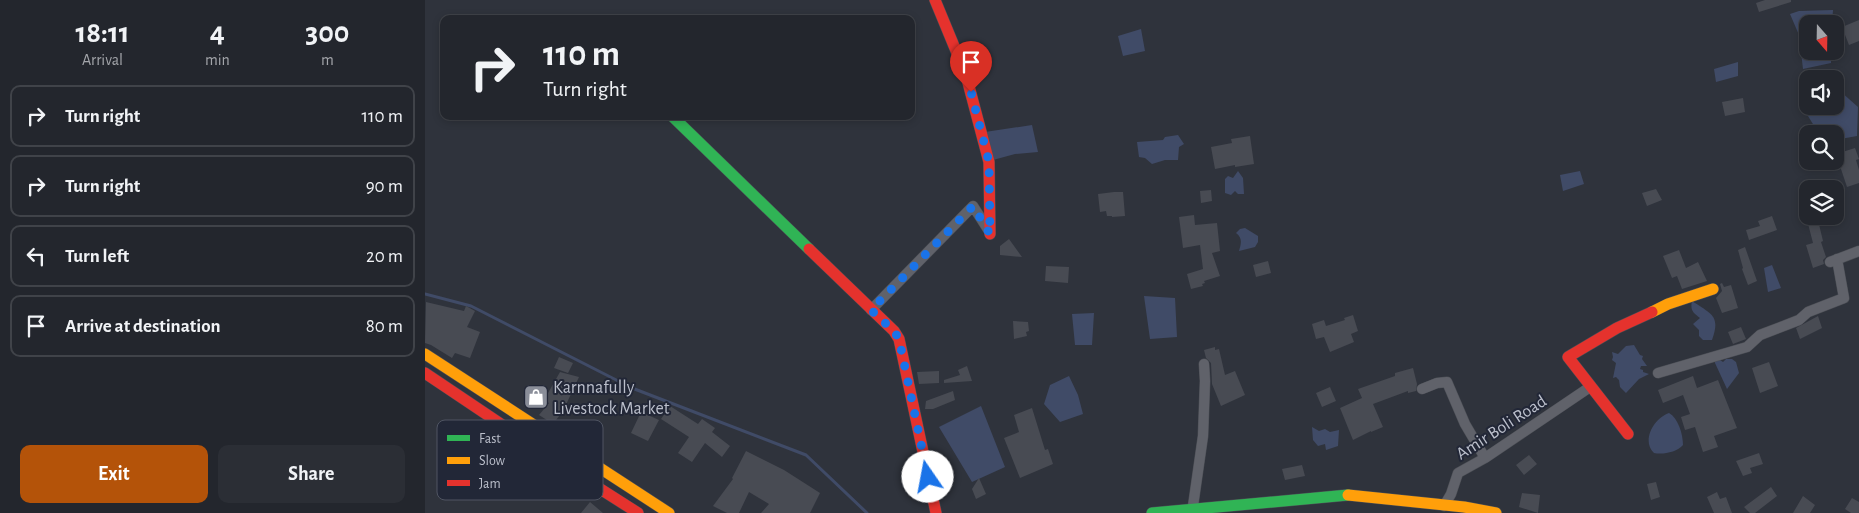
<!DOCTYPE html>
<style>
body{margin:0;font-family:"Alegreya Sans",sans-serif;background:#2b2e35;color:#f1f3f6;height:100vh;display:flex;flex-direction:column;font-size:19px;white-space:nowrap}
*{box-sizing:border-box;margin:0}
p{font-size:16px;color:#a3a5aa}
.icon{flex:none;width:28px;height:28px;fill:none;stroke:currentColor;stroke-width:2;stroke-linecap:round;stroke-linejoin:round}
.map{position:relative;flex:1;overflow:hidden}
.side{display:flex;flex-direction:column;background:#23262d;width:425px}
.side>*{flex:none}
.top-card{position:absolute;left:15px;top:15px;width:475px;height:105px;border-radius:10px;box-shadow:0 2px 8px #0003,0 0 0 1px #404349;background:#23262d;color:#f1f3f6;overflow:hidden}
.needle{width:32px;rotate:160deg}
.controls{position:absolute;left:1374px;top:15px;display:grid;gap:10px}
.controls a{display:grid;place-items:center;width:45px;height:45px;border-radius:10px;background:#23262d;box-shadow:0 2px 8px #0003,0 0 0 1px #404349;font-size:25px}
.pin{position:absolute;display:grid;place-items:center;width:42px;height:42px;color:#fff;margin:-51px -21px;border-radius:50% 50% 50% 0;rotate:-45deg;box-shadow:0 0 5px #0007}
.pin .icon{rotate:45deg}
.me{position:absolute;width:55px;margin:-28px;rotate:348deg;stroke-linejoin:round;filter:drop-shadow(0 0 4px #0008)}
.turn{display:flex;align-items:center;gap:18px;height:105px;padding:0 20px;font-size:22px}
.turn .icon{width:65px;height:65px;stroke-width:2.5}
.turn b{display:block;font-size:35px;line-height:42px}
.eta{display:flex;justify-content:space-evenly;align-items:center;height:85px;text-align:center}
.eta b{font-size:30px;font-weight:700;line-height:35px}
.primary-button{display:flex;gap:10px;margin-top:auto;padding:10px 20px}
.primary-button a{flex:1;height:58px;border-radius:10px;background:#b45309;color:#fff;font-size:20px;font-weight:700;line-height:58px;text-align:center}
.primary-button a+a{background:#2b2e35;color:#f1f3f6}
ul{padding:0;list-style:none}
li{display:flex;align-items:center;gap:15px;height:62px;margin:0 10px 8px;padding:0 10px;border:2px solid #404349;border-radius:10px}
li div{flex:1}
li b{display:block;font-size:19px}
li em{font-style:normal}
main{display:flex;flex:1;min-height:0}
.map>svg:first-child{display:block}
</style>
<main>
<section class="side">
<div class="eta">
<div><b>18:11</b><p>Arrival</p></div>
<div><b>4</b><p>min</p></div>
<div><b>300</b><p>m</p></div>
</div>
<ul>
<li><svg class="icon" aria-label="right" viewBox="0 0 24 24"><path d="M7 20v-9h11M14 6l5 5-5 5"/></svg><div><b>Turn right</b></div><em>110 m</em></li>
<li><svg class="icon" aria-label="right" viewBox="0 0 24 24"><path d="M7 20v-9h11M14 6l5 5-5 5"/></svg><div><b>Turn right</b></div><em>90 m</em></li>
<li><svg class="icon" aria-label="left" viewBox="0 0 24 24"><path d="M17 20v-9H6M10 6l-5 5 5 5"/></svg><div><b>Turn left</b></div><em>20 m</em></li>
<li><svg class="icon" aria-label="arrive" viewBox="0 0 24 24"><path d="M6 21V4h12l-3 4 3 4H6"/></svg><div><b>Arrive at destination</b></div><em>80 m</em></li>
</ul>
<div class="primary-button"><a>Exit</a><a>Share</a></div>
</section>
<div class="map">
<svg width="1434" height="513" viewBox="0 0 1434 513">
<rect width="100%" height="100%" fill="#2f333c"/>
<path fill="#404b67" d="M 1408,10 L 1407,24 L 1382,24 L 1382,51 L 1406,51 L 1406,63 L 1378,69 L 1374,35 L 1365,14 L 1374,11 Z
M 716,29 L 720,51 L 698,56 L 693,36 Z
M 1313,62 L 1313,76 L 1291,82 L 1289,69 Z
M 1415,91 L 1433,107 L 1432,136 L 1410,140 L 1410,134 L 1394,134 L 1383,116 L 1379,97 L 1382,96 L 1382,106 L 1410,106 L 1410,92 Z
M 607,125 L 613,152 L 590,154 L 568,160 L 560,132 Z
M 753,135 L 759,144 L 754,147 L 753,160 L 740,160 L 727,164 L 720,158 L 714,157 L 712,142 L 738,140 L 740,137 Z
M 813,171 L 818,178 L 819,194 L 813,194 L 810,191 L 806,195 L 800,193 L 800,179 L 803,176 L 808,178 Z
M 1155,171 L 1159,184 L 1138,191 L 1135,175 Z
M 820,228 L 833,236 L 833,242 L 830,247 L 814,251 C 816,244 818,238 811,233 L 815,229 Z
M 1347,265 L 1356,288 L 1343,292 L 1339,268 Z
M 719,296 L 750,298 L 752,337 L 725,339 Z
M 1267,301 C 1286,314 1296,315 1287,340 L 1278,340 L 1274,336 L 1274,330 L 1268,324 L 1275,318 C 1268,313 1265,310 1267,301 Z
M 669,313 L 667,345 L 650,345 L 647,314 Z
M 1209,345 L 1215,355 L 1218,356 L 1217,359 L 1222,366 L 1216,366 L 1215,369 L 1218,370 L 1218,372 L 1224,374 L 1214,379 L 1201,393 L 1195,387 L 1194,380 L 1191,377 L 1188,378 L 1191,363 L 1187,360 L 1188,357 L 1187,352 L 1193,354 L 1201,346 Z
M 1301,359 L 1307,359 L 1311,362 L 1314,373 L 1302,389 L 1290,363 L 1290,360 L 1295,360 L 1298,362 Z
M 644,376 L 653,395 L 658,414 L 635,422 L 619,404 L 625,385 Z
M 556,406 L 580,467 L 547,482 L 514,427 Z
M 1244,413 C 1253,418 1258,434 1258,445 C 1252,452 1238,455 1229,453 C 1216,441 1229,418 1244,413 Z
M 887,427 L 894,431 L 900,429 L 905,432 L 914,430 L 913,446 L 901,450 L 900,444 L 893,446 L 888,440 Z"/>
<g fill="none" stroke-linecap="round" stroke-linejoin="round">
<path stroke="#404b67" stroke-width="3" d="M 0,294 L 46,306 L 207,388 L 381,455 L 442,513"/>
</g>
<path fill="#484b53" d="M 1340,0 L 1366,0 L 1366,2 L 1334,12 L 1331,3 Z
M 1434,20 L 1434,41 L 1424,45 L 1417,27 Z
M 1318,98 L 1320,112 L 1300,116 L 1297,102 Z
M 825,136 L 829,164 L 810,167 L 810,165 L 790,169 L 786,147 L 807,143 L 806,139 Z
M 1430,148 L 1434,159 L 1431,160 L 1434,170 L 1434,183 L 1422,187 L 1411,154 Z
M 1231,189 L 1237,200 L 1222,206 L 1217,193 Z
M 786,190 L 787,201 L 776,203 L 775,191 Z
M 689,192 L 698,192 L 700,216 L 687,217 L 687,216 L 682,216 L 681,211 L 675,212 L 673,194 Z
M 769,215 L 770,225 L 792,223 L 795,251 L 787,253 L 795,276 L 779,281 L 780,283 L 777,284 L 778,286 L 766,289 L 762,274 L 778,269 L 775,245 L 758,248 L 754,217 Z
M 1347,216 L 1352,230 L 1324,240 L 1321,230 L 1335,226 L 1333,221 Z
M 1381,216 L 1392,216 L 1398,241 L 1396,242 L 1401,257 L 1398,260 L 1399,264 L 1388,268 L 1381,245 L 1388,243 Z
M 584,239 L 597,257 L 575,255 L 575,246 Z
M 1320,247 L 1332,281 L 1323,285 L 1317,269 L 1318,268 L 1313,250 Z
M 1254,250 L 1261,268 L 1273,262 L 1282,281 L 1257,289 L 1252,276 L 1247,278 L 1238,256 Z
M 843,261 L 846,273 L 831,277 L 828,265 Z
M 621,266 L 644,267 L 643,283 L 620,281 Z
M 1297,283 L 1299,287 L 1306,285 L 1313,308 L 1297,313 L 1291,298 L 1297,291 L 1295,284 Z
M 1,302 L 39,311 L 41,306 L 50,311 L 42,327 L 55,332 L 45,358 L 30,353 L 27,358 L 6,345 L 0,343 Z
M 928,315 L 933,331 L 926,334 L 929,342 L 905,352 L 899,337 L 891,339 L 887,324 L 899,320 L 901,326 L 920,320 L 919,318 Z
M 1393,316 L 1397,328 L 1375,339 L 1371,328 Z
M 588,321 L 603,322 L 604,331 L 601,332 L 602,336 L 589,339 Z
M 1316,327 L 1321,339 L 1308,344 L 1303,332 Z
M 790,347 L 790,350 L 794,349 L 800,375 L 810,371 L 820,395 L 796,406 L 787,384 L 786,363 L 781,358 L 779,350 Z
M 134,357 L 148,363 L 143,373 L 129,368 Z
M 1344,362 L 1353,386 L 1335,393 L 1327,368 Z
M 542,366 L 547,381 L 519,383 L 519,380 L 535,375 L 533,370 Z
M 988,368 L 992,384 L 991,391 L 983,393 L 983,391 L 948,404 L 958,427 L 946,432 L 946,431 L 928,440 L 915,408 L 937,398 L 933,389 L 970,376 L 970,373 Z
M 514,371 L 514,383 L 494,384 L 492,372 Z
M 135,372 L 154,377 L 138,411 L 128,424 L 114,415 L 124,403 L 119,400 Z
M 1268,376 L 1272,388 L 1293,380 L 1312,428 L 1289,436 L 1293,447 L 1278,452 L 1270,427 L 1260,430 L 1256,417 L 1265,414 L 1258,395 L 1238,403 L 1233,390 Z
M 905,387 L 911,401 L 897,407 L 891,393 Z
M 528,391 L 530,400 L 508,409 L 500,409 L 501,401 Z
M 245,406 L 273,424 L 277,419 L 290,428 L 287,432 L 305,446 L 297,457 L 280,443 L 267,462 L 253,453 L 264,437 L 236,419 Z
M 607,408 L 620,450 L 623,449 L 628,464 L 595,478 L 579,438 L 594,432 L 589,415 Z
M 216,412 L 234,420 L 223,441 L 206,433 Z
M 321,451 L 359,470 L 395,493 L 385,513 L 336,513 L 344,504 L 324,492 L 314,513 L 302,513 L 288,506 L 308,479 L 307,478 Z
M 1334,453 L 1338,464 L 1325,468 L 1327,473 L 1318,476 L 1311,461 Z
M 1104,455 L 1112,464 L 1099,475 L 1091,465 Z
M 877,465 L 880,476 L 860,480 L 857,469 Z
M 554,478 L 561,494 L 551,499 L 547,489 Z
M 1231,482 L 1235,497 L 1226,500 L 1222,484 Z
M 1346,487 L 1352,496 L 1330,513 L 1325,513 L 1319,507 Z
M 1292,492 L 1295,499 L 1301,497 L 1307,513 L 1289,513 L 1282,497 Z
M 1097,493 L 1115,495 L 1113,513 L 1094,507 Z
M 1378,496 L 1390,505 L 1385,513 L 1368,513 Z
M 1427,498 L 1434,502 L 1434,513 L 1426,513 L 1420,509 Z
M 165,502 L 178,513 L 156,513 Z"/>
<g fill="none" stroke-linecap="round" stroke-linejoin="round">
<defs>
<path id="street" d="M 1405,262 L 1434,251
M 446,310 L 548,206 L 564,231
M 1233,373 L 1322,347 L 1335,335 L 1374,320 L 1383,312 L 1419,298 L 1412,259
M 997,389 L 1012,383 L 1022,382 L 1040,424 L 1060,458
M 1019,506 L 1026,494 L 1033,473 L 1060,458 L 1165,387
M 767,513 L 778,436 L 780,381 L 779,364"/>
<path id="fast" d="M 247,116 L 384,249
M 727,513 L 923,495"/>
<path id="slow" d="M 1227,312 L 1243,304 L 1288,289
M 0,354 L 244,513
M 923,495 L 1039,507 L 1071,513"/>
<path id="jam" d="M 510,0 L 541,75 L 564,162 L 565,234
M 384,249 L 469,331 L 474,339 L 511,513
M 0,373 L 122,455 L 213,513
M 1203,434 L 1143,357 L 1192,328 L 1227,312"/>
</defs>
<use href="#street" stroke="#4b4e55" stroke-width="11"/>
<use href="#fast" stroke="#4b4e55" stroke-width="12"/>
<use href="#slow" stroke="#4b4e55" stroke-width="12"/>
<use href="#jam" stroke="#4b4e55" stroke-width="12"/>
<use href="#street" stroke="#60626a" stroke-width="10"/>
<use href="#fast" stroke="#30b455" stroke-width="11"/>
<use href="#slow" stroke="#ff9f0a" stroke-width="11"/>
<use href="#jam" stroke="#e5322d" stroke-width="11"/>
</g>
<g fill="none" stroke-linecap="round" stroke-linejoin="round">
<path stroke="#1a73e8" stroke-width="9" stroke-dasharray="0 16.2" d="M 503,477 L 474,339 L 469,331 L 446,310 L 548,206 L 565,234 L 564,162 L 546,92"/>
</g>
<defs>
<symbol id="shop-square" viewBox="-11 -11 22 22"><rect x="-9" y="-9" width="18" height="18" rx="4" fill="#8a8e99" stroke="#222737"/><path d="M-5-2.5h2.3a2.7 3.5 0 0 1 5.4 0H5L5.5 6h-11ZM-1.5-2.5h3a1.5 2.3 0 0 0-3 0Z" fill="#fff"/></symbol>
</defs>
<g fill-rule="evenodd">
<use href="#shop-square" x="97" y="383" width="28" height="28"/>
</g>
<g text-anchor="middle" stroke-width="4" stroke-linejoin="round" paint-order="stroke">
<g font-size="18" fill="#bbbfcb" stroke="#222737" text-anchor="start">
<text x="128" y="393">Karnnafully<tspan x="128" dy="21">Livestock Market</tspan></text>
</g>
<g font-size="18" fill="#bbbfcb" stroke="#222737">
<text transform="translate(1076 427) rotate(-33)" y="6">Amir Boli Road</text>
</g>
</g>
<rect x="12" y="420" width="166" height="80" rx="8" fill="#222737" stroke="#505563" stroke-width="1"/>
<rect x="22" y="435" width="23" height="6" fill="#30b455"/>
<rect x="22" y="457" width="23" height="7" fill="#ff9f0a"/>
<rect x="22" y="480" width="23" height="6" fill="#e5322d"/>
<g font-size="14" fill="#bbbfcb">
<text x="54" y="443">Fast</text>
<text x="54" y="465">Slow</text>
<text x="54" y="488">Jam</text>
</g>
</svg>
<div class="controls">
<a><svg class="needle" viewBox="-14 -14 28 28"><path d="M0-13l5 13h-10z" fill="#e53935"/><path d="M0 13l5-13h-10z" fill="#a3a5aa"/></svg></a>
<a><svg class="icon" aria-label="sound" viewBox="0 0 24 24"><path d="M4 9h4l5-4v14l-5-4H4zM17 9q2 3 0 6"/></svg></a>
<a><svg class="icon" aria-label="search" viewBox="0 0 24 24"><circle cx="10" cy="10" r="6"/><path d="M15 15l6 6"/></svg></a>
<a><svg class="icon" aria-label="layers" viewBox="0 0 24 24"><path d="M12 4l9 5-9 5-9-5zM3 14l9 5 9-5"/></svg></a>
</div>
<div class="pin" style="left:546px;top:92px;background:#d93025"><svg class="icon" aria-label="arrive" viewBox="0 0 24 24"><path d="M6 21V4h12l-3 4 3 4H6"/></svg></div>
<svg class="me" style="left:503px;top:477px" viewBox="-20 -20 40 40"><circle r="19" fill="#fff"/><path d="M0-13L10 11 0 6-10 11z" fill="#1a73e8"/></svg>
<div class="top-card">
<div class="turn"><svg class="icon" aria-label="right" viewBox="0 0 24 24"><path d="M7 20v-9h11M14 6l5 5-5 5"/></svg><div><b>110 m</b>Turn right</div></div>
</div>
</div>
</main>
